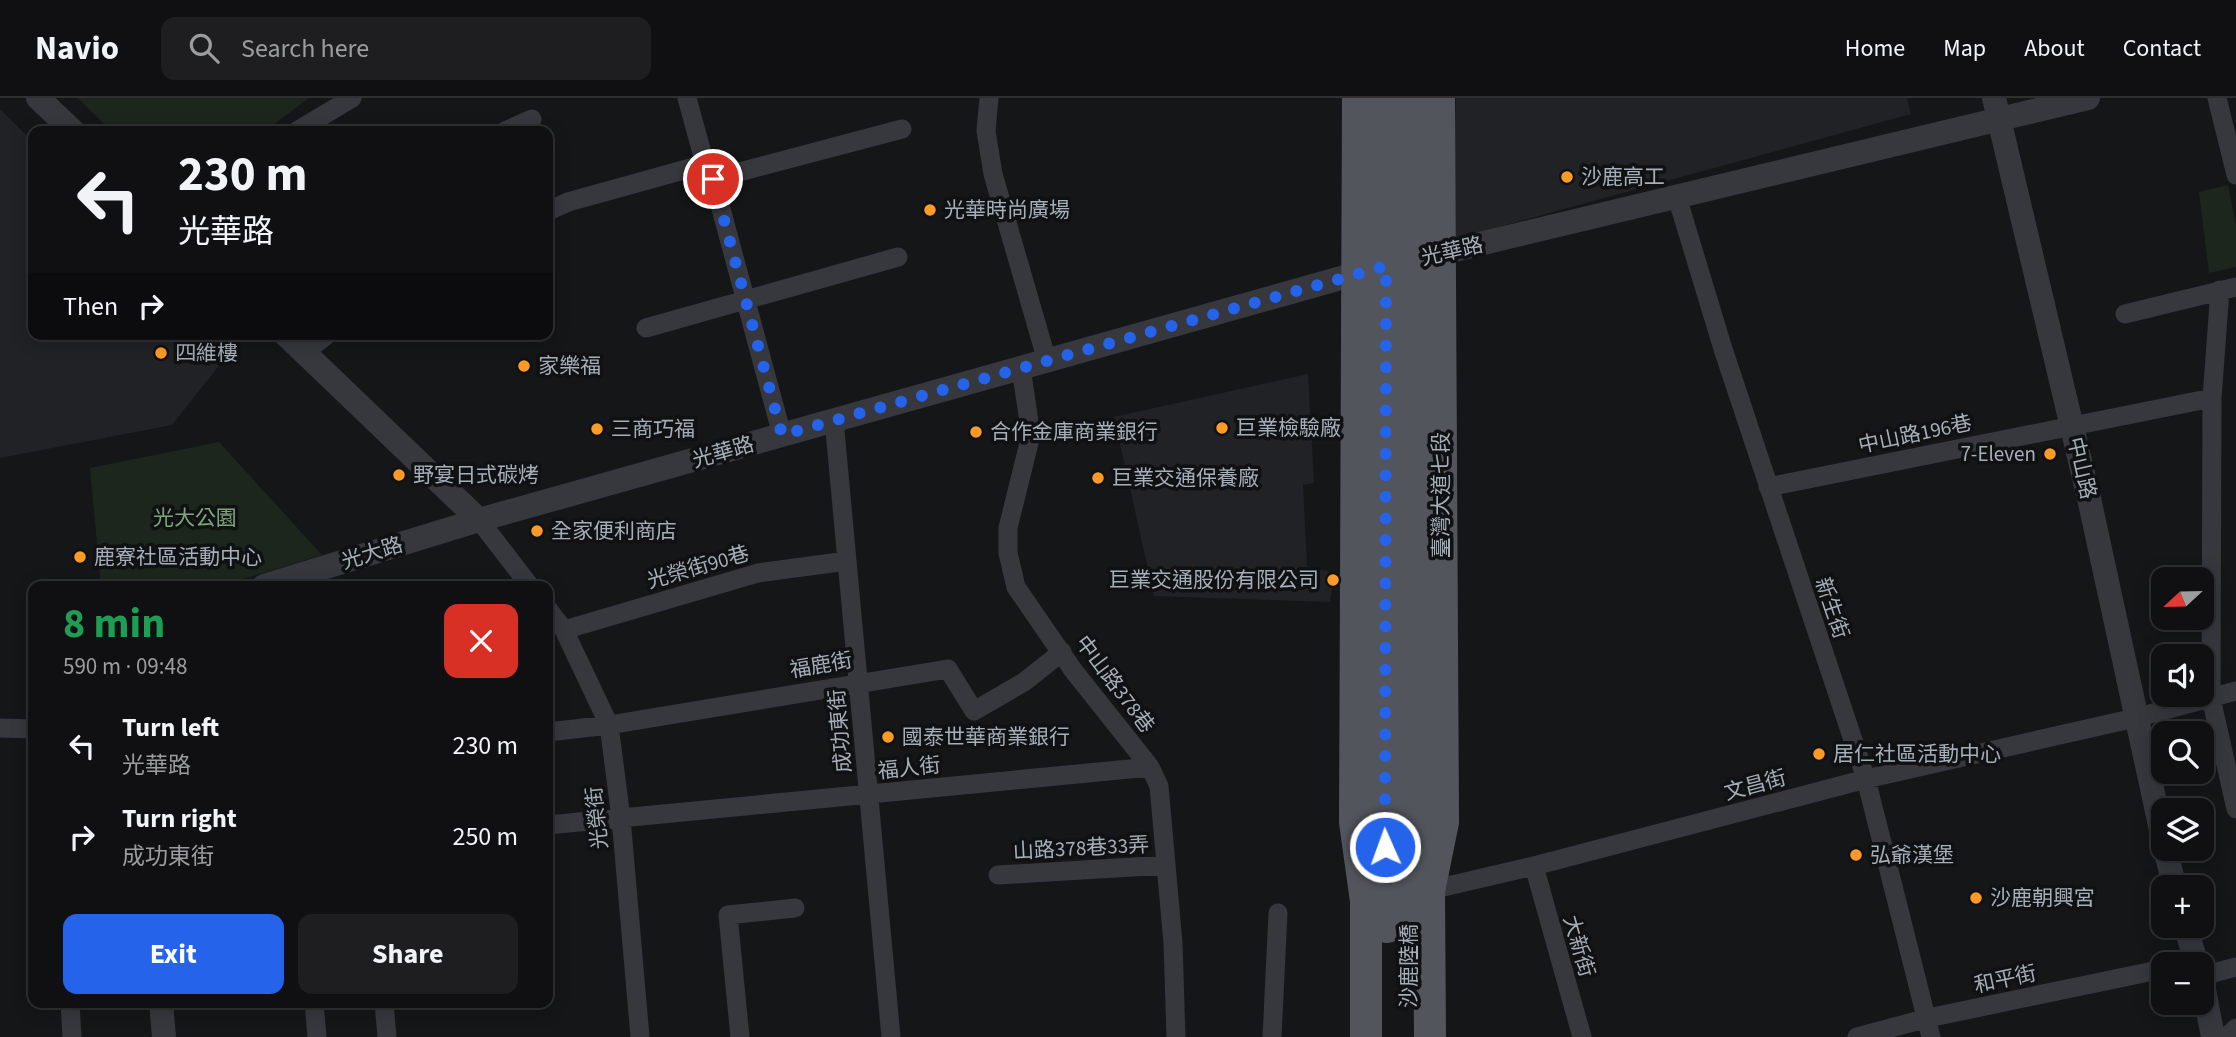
<!DOCTYPE html>
<meta charset="utf-8">
<style>
body{margin:0;font-family:"Source Sans 3","Noto Sans TC",sans-serif;background:#1e1e20;color:#f1f3f6;height:100vh;display:flex;flex-direction:column;font-size:26px;white-space:nowrap}
*{box-sizing:border-box;margin:0}
p{font-size:23px;color:#9c9d9f}
.icon{flex:none;width:38px;height:38px;fill:none;stroke:currentColor;stroke-width:2;stroke-linecap:round;stroke-linejoin:round}
.map{position:relative;flex:1;overflow:hidden}
.drawer{position:absolute;left:28px;top:483px;width:525px;height:427px;display:flex;flex-direction:column;background:#101012;border-radius:14px;box-shadow:0 4px 18px #0003,0 0 0 2px #303032}
.drawer>*{flex:none}
.banner{position:absolute;left:28px;top:28px;width:525px;height:214px;border-radius:14px;box-shadow:0 4px 18px #0003,0 0 0 2px #303032;background:#101012;color:#f1f3f6;overflow:hidden}
.needle{width:46px;rotate:248deg}
.fabs{position:absolute;left:2151px;top:469px;display:grid;gap:14px}
.fabs a{display:grid;place-items:center;width:63px;height:63px;border-radius:14px;background:#101012;box-shadow:0 4px 18px #0003,0 0 0 2px #303032;font-size:35px}
.pin{position:absolute;display:grid;place-items:center;width:60px;height:60px;color:#fff;margin:-30px;border:4px solid #fff;border-radius:50%;box-shadow:0 2px 7px #0007}
.me{position:absolute;width:77px;margin:-38px;rotate:358deg;stroke-linejoin:round;filter:drop-shadow(0 0 5px #0008)}
.turn{display:flex;align-items:center;gap:24px;height:147px;padding:0 35px;font-size:32px}
.turn .icon{width:91px;height:91px;stroke-width:2.5}
.turn b{display:block;font-size:49px;line-height:60px}
.then{display:flex;align-items:center;height:66px;padding:0 35px;background:#0003;gap:14px;font-size:26px}
.round{display:grid;place-items:center;flex:none;width:74px;height:74px;border-radius:14px;background:#1e1e20}
.overview{display:flex;align-items:center;justify-content:space-between;height:119px;padding:0 35px}
h1{font-size:42px;font-weight:700;line-height:52px;color:#1e9e55}
.cta{display:flex;gap:14px;margin-top:auto;padding:14px 35px}
.cta a{flex:1;height:80px;border-radius:14px;background:#2563eb;color:#fff;font-size:28px;font-weight:700;line-height:80px;text-align:center}
.cta a+a{background:#1e1e20;color:#f1f3f6}
ul{padding:0;list-style:none}
li{display:flex;align-items:center;gap:21px;height:91px;padding:0 35px}
li div{flex:1}
li b{display:block;font-size:26px}
li em{font-style:normal}
header{display:flex;align-items:center;gap:42px;box-sizing:border-box;height:98px;padding:0 35px;background:#101012;border-bottom:2px solid #303032}
header strong{font-size:33px}
nav{display:flex;gap:38px;margin-inline-start:auto;font-size:24px}
.search{width:490px;height:63px;background:#1e1e20;display:flex;align-items:center;gap:18px;box-sizing:border-box;padding:0 24px;border-radius:14px;color:#9c9d9f;font-size:26px}
.map>svg:first-child{display:block}
</style>
<header>
<strong>Navio</strong>
<div class="search"><svg class="icon" aria-label="search" viewBox="0 0 24 24"><circle cx="10" cy="10" r="6"/><path d="M15 15l6 6"/></svg>Search here</div>
<nav><a>Home</a><a>Map</a><a>About</a><a>Contact</a></nav>
</header>
<div class="map">
<svg width="2236" height="939" viewBox="0 0 2236 939">
<rect width="100%" height="100%" fill="#151618"/>
<path fill="#212225" d="M 1456,0 L 1907,0 L 1911,16 L 1451,142 Z
M 0,11 L 33,44 L 33,236 L 228,236 L 237,245 L 172,327 L 0,360 Z
M 1308,276 L 1314,385 L 1303,387 L 1307,468 L 1334,475 L 1330,504 L 1154,498 L 1114,319 Z"/>
<path fill="#1d261d" d="M 78,0 L 309,0 L 265,33 L 111,33 Z
M 2228,87 L 2236,127 L 2236,169 L 2209,175 L 2199,94 Z
M 219,344 L 322,457 L 220,488 L 101,488 L 90,370 Z"/>
<g fill="none" stroke-linecap="round" stroke-linejoin="round">
<path stroke="#36383d" stroke-width="19" d="M 687,0 L 705,66 L 713,81 L 782,337
M 989,0 L 986,33 L 993,76 L 1047,263
M 2217,0 L 2236,77
M 297,33 L 352,0
M 505,33 L 532,21
M 713,81 L 902,31
M 1677,99 L 1723,251 L 1866,681 L 1931,939
M 548,113 L 568,104 L 705,66
M 2220,192 L 2212,300 L 2211,600 L 2236,711
M 2125,216 L 2236,189
M 646,230 L 898,159
M 304,255 L 328,236
M 1021,270 L 1031,337 L 1008,430 L 1008,455 L 1016,489 L 1073,572 L 1150,669 L 1159,688 L 1173,845 L 1176,939
M 834,322 L 891,939
M 1768,389 L 2212,300
M 479,422 L 530,488
M 548,511 L 564,532 L 609,627 L 621,720 L 640,939
M 564,532 L 758,475 L 847,463
M 0,630 L 33,631
M 548,634 L 609,627 L 948,571 L 974,613 L 1024,584 L 1062,554
M 548,727 L 1150,669
M 1534,768 L 1582,939
M 998,777 L 1166,767
M 1422,794 L 1534,768 L 1866,681 L 2135,620 L 2236,593
M 2202,878 L 2236,869
M 70,905 L 72,939
M 314,905 L 317,939
M 384,905 L 387,939
M 740,939 L 728,817 L 795,810
M 1272,939 L 1278,815
M 1857,939 L 1928,920 L 2163,871
M 2227,939 L 2236,930"/>
<path stroke="#36383d" stroke-width="24" d="M 38,0 L 73,33
M 1994,0 L 2090,405 L 2163,741
M 1425,159 L 2088,0
M 285,236 L 479,422
M 264,488 L 479,422 L 1373,171
M 2165,751 L 2175,789
M 2185,828 L 2197,866
M 2202,882 L 2213,939
M 161,905 L 164,939"/>
<path stroke="#52555c" stroke-width="32" d="M 1358,0 L 1355,724 L 1366,803 L 1366,939
M 1385,0 L 1384,724 L 1387,829
M 1408,821 L 1414,724 L 1412,0
M 1430,939 L 1429,793 L 1443,724 L 1439,0"/>
</g>
<g fill="none" stroke-linecap="round" stroke-linejoin="round">
<path stroke="#2563eb" stroke-width="12" stroke-dasharray="0 21.6" d="M 713,81 L 782,337 L 1386,168 L 1385,749"/>
</g>
<g fill="#ff9a26" stroke="#101113" stroke-width="2.5">
<circle cx="1567" cy="79" r="7"/>
<circle cx="930" cy="112" r="7"/>
<circle cx="161" cy="255" r="7"/>
<circle cx="524" cy="268" r="7"/>
<circle cx="1222" cy="330" r="7"/>
<circle cx="597" cy="331" r="7"/>
<circle cx="976" cy="334" r="7"/>
<circle cx="2050" cy="356" r="7"/>
<circle cx="399" cy="377" r="7"/>
<circle cx="1098" cy="380" r="7"/>
<circle cx="537" cy="433" r="7"/>
<circle cx="80" cy="459" r="7"/>
<circle cx="1333" cy="482" r="7"/>
<circle cx="888" cy="639" r="7"/>
<circle cx="1819" cy="656" r="7"/>
<circle cx="1856" cy="757" r="7"/>
<circle cx="1976" cy="800" r="7"/>
</g>
<g text-anchor="middle" stroke-width="7" stroke-linejoin="round" paint-order="stroke">
<g font-size="21" fill="#a6aeb9" stroke="#101113" text-anchor="start">
<text x="1581" y="86">沙鹿高工</text>
<text x="944" y="119">光華時尚廣場</text>
<text x="175" y="262">四維樓</text>
<text x="538" y="275">家樂福</text>
<text x="1236" y="337">巨業檢驗廠</text>
<text x="611" y="338">三商巧福</text>
<text x="990" y="341">合作金庫商業銀行</text>
<text x="2036" y="363" text-anchor="end">7-Eleven</text>
<text x="413" y="384">野宴日式碳烤</text>
<text x="1112" y="387">巨業交通保養廠</text>
<text x="551" y="440">全家便利商店</text>
<text x="94" y="466">鹿寮社區活動中心</text>
<text x="1319" y="489" text-anchor="end">巨業交通股份有限公司</text>
<text x="902" y="646">國泰世華商業銀行</text>
<text x="1833" y="663">居仁社區活動中心</text>
<text x="1870" y="764">弘爺漢堡</text>
<text x="1990" y="807">沙鹿朝興宮</text>
</g>
<g font-size="21" fill="#a6aeb9" stroke="#101113">
<text transform="translate(1452 153) rotate(-13)" y="7">光華路</text>
<text transform="translate(1915 336) rotate(-12)" y="7">中山路196巷</text>
<text transform="translate(723 354) rotate(-16)" y="7">光華路</text>
<text transform="translate(2082 370) rotate(77)" y="7">中山路</text>
<text transform="translate(1441 397) rotate(-90)" y="7">臺灣大道七段</text>
<text transform="translate(372 455) rotate(-17)" y="7">光大路</text>
<text transform="translate(698 469) rotate(-16)" y="7">光榮街90巷</text>
<text transform="translate(1832 510) rotate(71)" y="7">新生街</text>
<text transform="translate(821 567) rotate(-10)" y="7">福鹿街</text>
<text transform="translate(1115 586) rotate(53)" y="7">中山路378巷</text>
<text transform="translate(840 633) rotate(-95)" y="7">成功東街</text>
<text transform="translate(909 670) rotate(-6)" y="7">福人街</text>
<text transform="translate(1755 687) rotate(-15)" y="7">文昌街</text>
<text transform="translate(597 720) rotate(-96)" y="7">光榮街</text>
<text transform="translate(1081 750) rotate(-3)" y="7">山路378巷33弄</text>
<text transform="translate(1579 848) rotate(74)" y="7">大新街</text>
<text transform="translate(1409 868) rotate(-90)" y="7">沙鹿陸橋</text>
<text transform="translate(2005 881) rotate(-12)" y="7">和平街</text>
</g>
<g font-size="21" fill="#7ea67b" stroke="#101113">
<text x="195" y="427">光大公園</text>
</g>
</g>
</svg>
<div class="fabs">
<a><svg class="needle" viewBox="-14 -14 28 28"><path d="M0-13l5 13h-10z" fill="#e53935"/><path d="M0 13l5-13h-10z" fill="#9c9d9f"/></svg></a>
<a><svg class="icon" aria-label="sound" viewBox="0 0 24 24"><path d="M4 9h4l5-4v14l-5-4H4zM17 9q2 3 0 6"/></svg></a>
<a><svg class="icon" aria-label="search" viewBox="0 0 24 24"><circle cx="10" cy="10" r="6"/><path d="M15 15l6 6"/></svg></a>
<a><svg class="icon" aria-label="layers" viewBox="0 0 24 24"><path d="M12 4l9 5-9 5-9-5zM3 14l9 5 9-5"/></svg></a>
<a>+</a>
<a>−</a>
</div>
<div class="pin" style="left:713px;top:81px;background:#d93025"><svg class="icon" aria-label="arrive" viewBox="0 0 24 24"><path d="M6 21V4h12l-3 4 3 4H6"/></svg></div>
<svg class="me" style="left:1385px;top:749px" viewBox="-20 -20 40 40"><circle r="17" fill="#2563eb" stroke="#fff" stroke-width="3"/><path d="M0-11L8 9 0 5-8 9z" fill="#fff"/></svg>
<div class="banner">
<div class="turn"><svg class="icon" aria-label="left" viewBox="0 0 24 24"><path d="M17 20v-9H6M10 6l-5 5 5 5"/></svg><div><b>230 m</b>光華路</div></div>
<div class="then">Then<svg class="icon" aria-label="right" viewBox="0 0 24 24"><path d="M7 20v-9h11M14 6l5 5-5 5"/></svg></div>
</div>
<section class="drawer">
<div class="overview"><div><h1>8 min</h1><p>590 m · 09:48</p></div><a class="round" style="background:#d93025;color:#fff"><svg class="icon" aria-label="close" viewBox="0 0 24 24"><path d="M6 6l12 12M18 6L6 18"/></svg></a></div>
<ul>
<li><svg class="icon" aria-label="left" viewBox="0 0 24 24"><path d="M17 20v-9H6M10 6l-5 5 5 5"/></svg><div><b>Turn left</b><p>光華路</p></div><em>230 m</em></li>
<li><svg class="icon" aria-label="right" viewBox="0 0 24 24"><path d="M7 20v-9h11M14 6l5 5-5 5"/></svg><div><b>Turn right</b><p>成功東街</p></div><em>250 m</em></li>
</ul>
<div class="cta"><a>Exit</a><a>Share</a></div>
</section>
</div>
